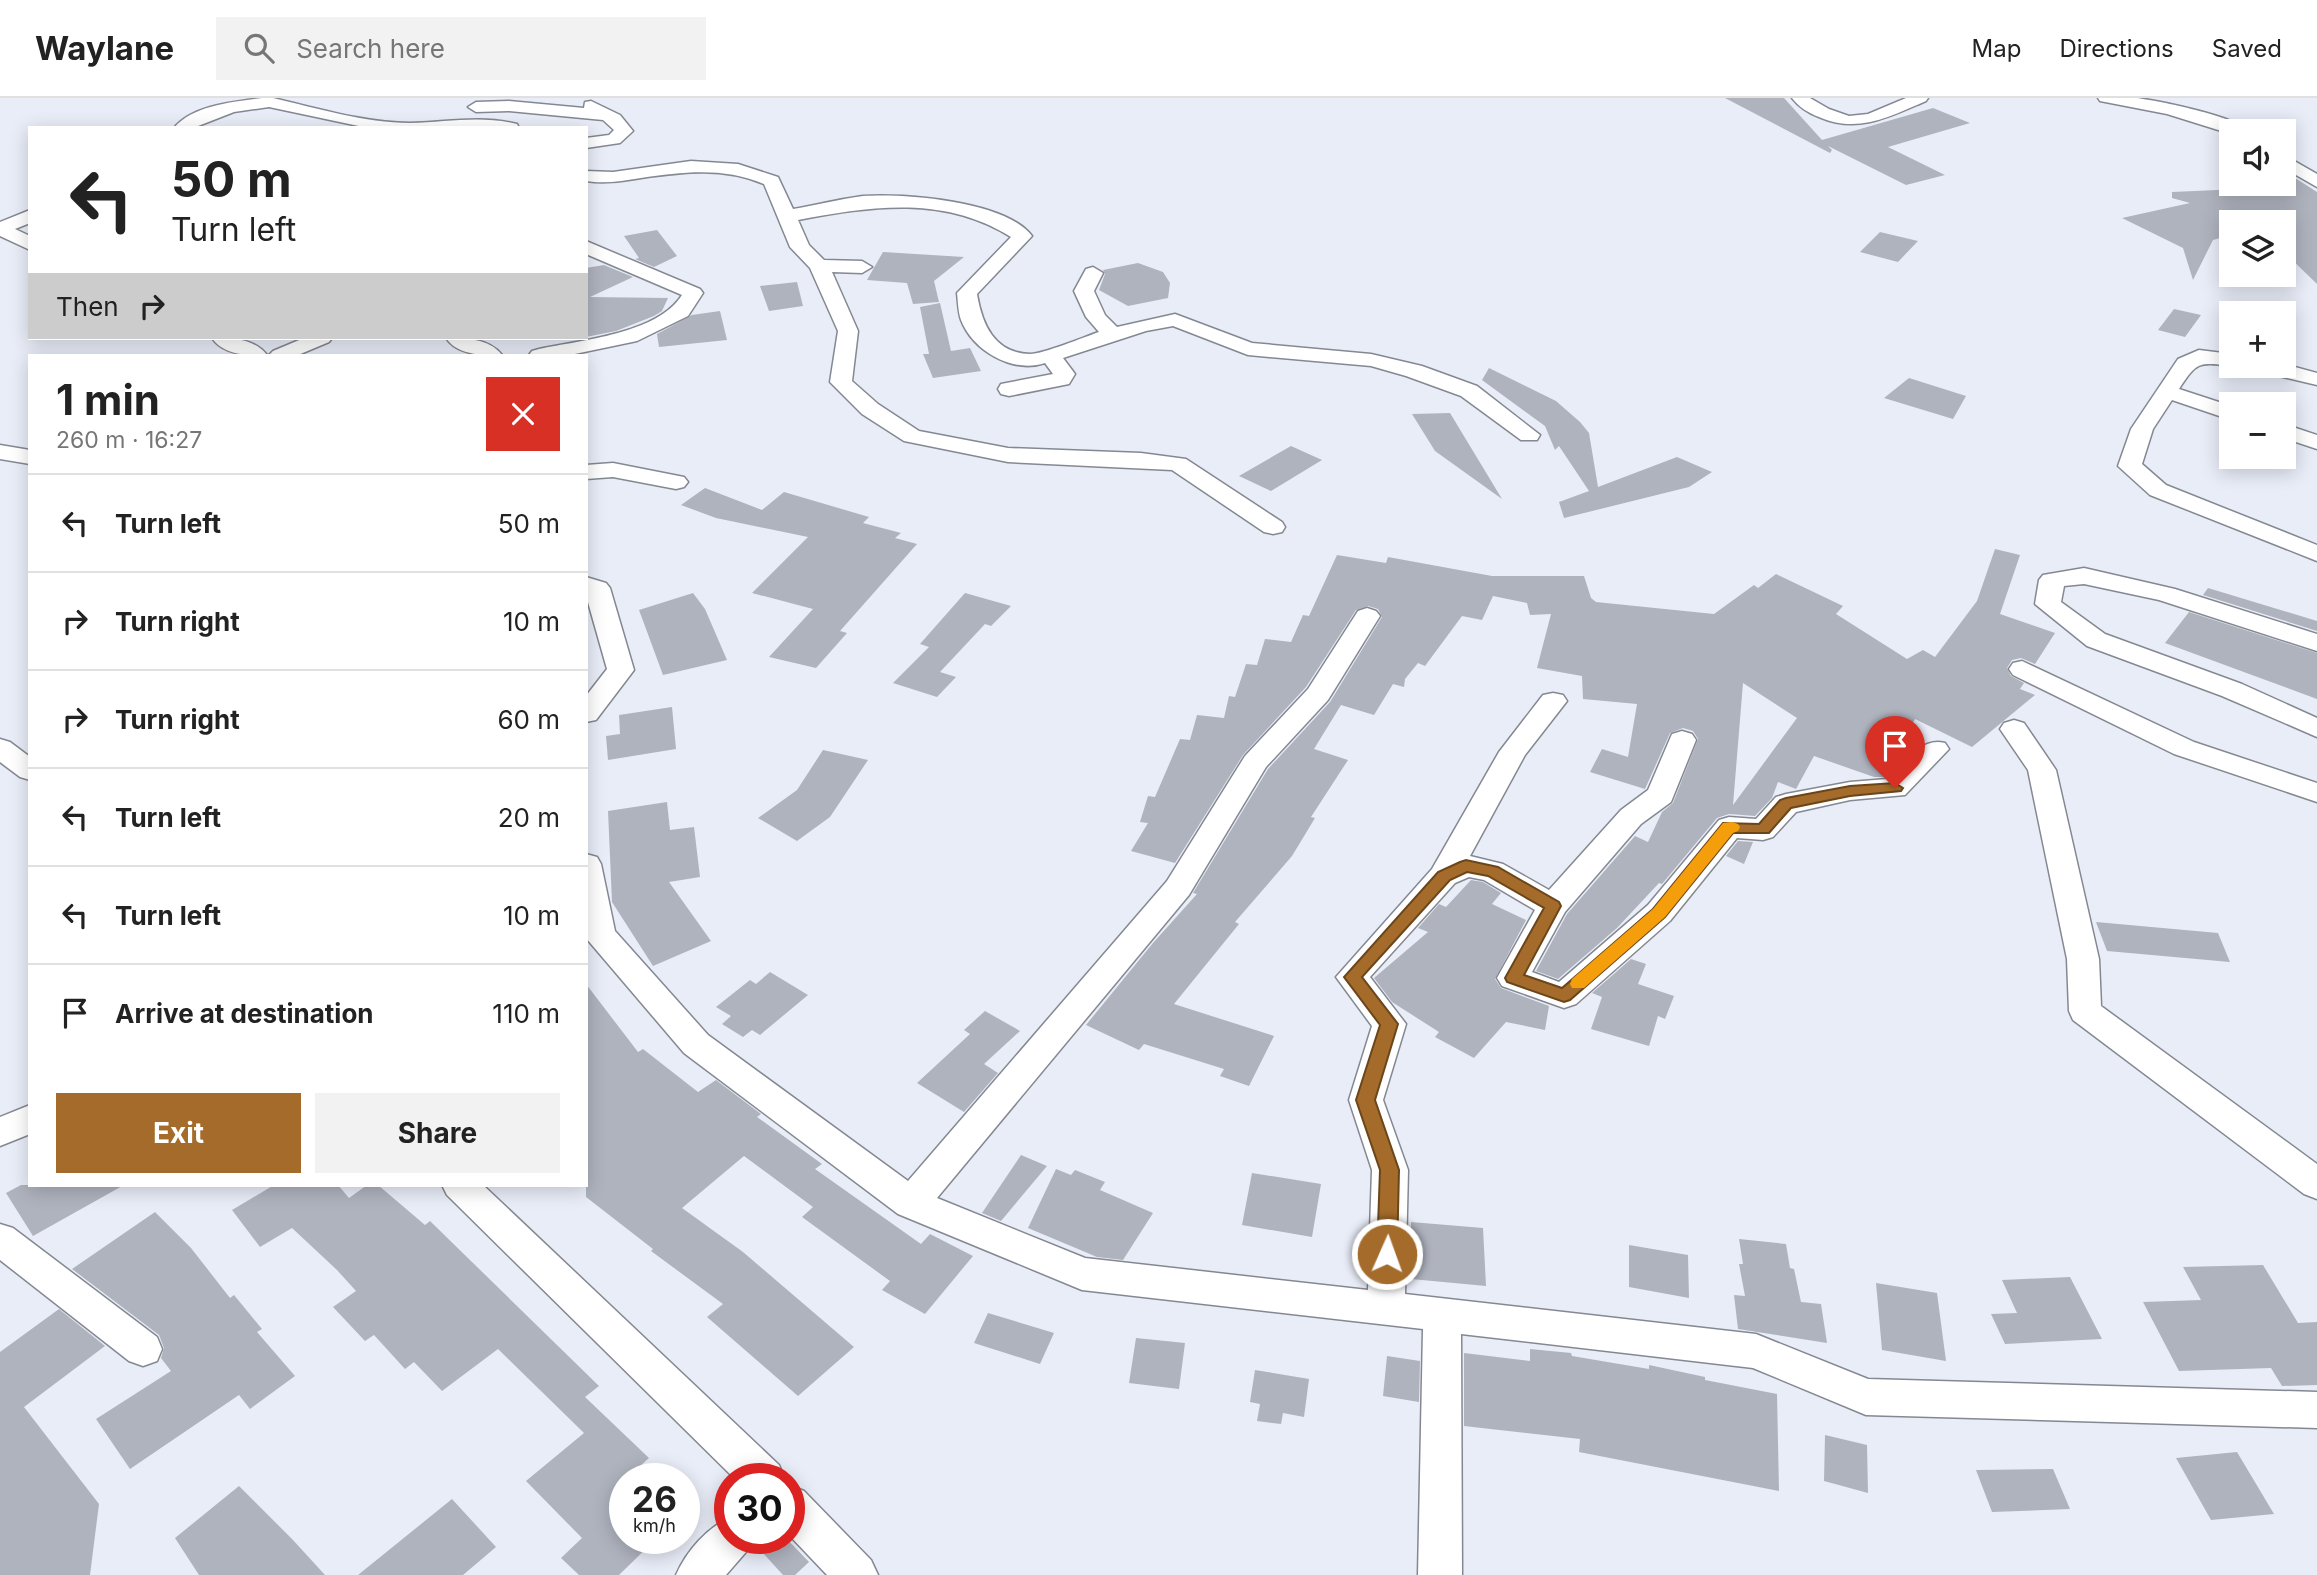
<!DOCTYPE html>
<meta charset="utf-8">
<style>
body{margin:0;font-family:Inter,sans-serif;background:#f2f2f2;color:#222;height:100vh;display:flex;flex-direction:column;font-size:26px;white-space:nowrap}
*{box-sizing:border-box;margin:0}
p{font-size:23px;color:#767676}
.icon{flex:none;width:38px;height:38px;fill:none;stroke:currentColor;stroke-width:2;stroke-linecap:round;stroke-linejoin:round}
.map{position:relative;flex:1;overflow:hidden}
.side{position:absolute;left:28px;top:256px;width:560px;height:833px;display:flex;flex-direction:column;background:#fff;border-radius:0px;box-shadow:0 4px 18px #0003}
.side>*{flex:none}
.guide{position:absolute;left:28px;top:28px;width:560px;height:214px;border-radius:0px;box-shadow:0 4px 18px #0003;background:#fff;color:#222;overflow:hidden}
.controls{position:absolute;left:2219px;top:21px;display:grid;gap:14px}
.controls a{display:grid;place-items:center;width:77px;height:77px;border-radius:0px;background:#fff;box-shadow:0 4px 18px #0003;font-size:35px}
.speed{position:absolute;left:609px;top:1365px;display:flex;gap:14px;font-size:35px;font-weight:700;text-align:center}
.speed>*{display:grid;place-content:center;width:91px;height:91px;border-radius:50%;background:#fff;box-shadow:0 4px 18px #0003;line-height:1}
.speed small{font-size:18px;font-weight:400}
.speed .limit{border:10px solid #d22;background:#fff;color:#111}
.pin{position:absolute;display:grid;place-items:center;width:60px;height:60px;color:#fff;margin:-72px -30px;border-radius:50% 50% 50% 0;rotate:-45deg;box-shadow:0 0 7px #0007}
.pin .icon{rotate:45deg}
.me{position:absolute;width:77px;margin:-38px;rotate:2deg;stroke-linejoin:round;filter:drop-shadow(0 0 5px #0008)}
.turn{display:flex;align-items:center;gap:24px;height:147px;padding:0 28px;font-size:32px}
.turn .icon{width:91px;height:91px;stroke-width:2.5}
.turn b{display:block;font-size:49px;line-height:60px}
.then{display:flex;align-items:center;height:66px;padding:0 28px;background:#0003;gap:14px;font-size:26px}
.round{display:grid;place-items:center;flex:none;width:74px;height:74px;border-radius:0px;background:#f2f2f2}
.headline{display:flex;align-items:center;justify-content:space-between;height:119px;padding:0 28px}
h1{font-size:42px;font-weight:700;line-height:52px}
.button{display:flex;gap:14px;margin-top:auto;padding:14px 28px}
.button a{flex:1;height:80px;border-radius:0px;background:#a46b2a;color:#fff;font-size:28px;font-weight:700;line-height:80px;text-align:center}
.button a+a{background:#f2f2f2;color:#222}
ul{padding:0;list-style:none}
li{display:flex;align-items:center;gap:21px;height:98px;padding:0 28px;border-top:2px solid #e0e0e0}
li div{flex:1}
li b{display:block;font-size:26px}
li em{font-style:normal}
header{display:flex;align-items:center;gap:42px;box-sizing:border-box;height:98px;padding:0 35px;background:#fff;border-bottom:2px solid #e0e0e0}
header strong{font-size:33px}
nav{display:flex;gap:38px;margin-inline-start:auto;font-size:24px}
.search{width:490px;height:63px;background:#f2f2f2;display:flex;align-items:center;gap:18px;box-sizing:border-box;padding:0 24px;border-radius:0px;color:#767676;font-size:26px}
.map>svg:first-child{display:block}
</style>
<header>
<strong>Waylane</strong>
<div class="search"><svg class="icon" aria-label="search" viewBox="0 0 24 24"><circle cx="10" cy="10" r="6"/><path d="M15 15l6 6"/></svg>Search here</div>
<nav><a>Map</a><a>Directions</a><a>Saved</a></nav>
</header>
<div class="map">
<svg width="2317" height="1477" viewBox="0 0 2317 1477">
<rect width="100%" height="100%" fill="#e9edf8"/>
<path fill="#afb3be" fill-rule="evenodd" d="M 1725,0 L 1784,0 L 1822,42 L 1933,10 L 1970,25 L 1888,49 L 1945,77 L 1906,87 L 1828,48 L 1832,52 L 1830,55 Z
M 2284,73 L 2317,94 L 2317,186 L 2284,154 L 2284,124 L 2231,124 L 2231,137 L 2213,142 L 2193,182 L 2183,150 L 2122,120 L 2190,105 L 2172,100 L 2172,94 L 2284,89 Z
M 657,132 L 677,158 L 654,169 L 635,161 L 639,160 L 624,138 Z
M 1880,134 L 1918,143 L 1898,164 L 1860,154 Z
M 883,154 L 964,159 L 934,183 L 939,204 L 913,206 L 907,185 L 867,182 Z
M 1138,165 L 1163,174 L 1170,185 L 1168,200 L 1128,208 L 1099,192 L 1105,176 L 1103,172 Z
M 604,167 L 633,179 L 590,199 L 668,200 L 662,213 L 654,218 L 616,233 L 586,239 L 586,170 Z
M 797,184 L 803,208 L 769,213 L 760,188 Z
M 940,205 L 951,253 L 970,250 L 981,273 L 933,280 L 923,256 L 929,256 L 920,209 Z
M 2174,211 L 2201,217 L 2185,239 L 2158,232 Z
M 720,213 L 727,242 L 659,249 L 657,236 L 692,217 Z
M 1489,270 L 1556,303 L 1580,324 L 1589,335 L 1598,389 L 1677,359 L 1712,374 L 1689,389 L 1564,420 L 1559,404 L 1589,393 L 1559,348 L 1555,352 L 1545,328 L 1482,282 Z
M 1909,280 L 1966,298 L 1953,321 L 1884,300 Z
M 1450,315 L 1502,401 L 1435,353 L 1412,316 Z
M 1291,348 L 1322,362 L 1271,393 L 1239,378 Z
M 705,390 L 762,412 L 784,394 L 869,419 L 863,425 L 901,435 L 895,440 L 917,446 L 840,533 L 847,535 L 816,570 L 769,559 L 813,511 L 752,495 L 808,439 L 716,420 L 681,407 Z
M 1995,451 L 2020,457 L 2000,516 L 2055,535 L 2035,566 L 2021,560 L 2012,562 L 2007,570 L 2011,578 L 2024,585 L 2020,591 L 2035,597 L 1972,649 L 1915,621 L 1884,679 L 1874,679 L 1814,658 L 1796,691 L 1778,684 L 1772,700 L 1755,718 L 1729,716 L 1717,720 L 1662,786 L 1659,785 L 1617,830 L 1558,881 L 1536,873 L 1567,816 L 1635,738 L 1648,744 L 1662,714 L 1673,705 L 1698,641 L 1693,633 L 1683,630 L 1670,635 L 1645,691 L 1590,674 L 1602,651 L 1628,659 L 1637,606 L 1583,601 L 1582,578 L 1537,570 L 1551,516 L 1530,517 L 1527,505 L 1493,498 L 1482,522 L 1462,518 L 1425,568 L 1418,565 L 1405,581 L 1404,589 L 1393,586 L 1374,617 L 1341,607 L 1314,651 L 1348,662 L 1311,719 L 1315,720 L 1292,758 L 1235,824 L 1239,826 L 1174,906 L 1274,938 L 1249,988 L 1220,978 L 1224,971 L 1144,946 L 1139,952 L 1086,927 L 1153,845 L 1197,796 L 1193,795 L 1268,671 L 1330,604 L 1382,519 L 1378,511 L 1368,508 L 1356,512 L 1306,589 L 1243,657 L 1175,765 L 1131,753 L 1148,725 L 1140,724 L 1148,698 L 1155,699 L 1180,641 L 1190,642 L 1197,617 L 1224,620 L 1229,598 L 1235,599 L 1246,566 L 1257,567 L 1265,541 L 1291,544 L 1303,517 L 1309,518 L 1337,457 L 1386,465 L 1388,459 L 1492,478 L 1584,478 L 1591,500 L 1596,504 L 1714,516 L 1754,487 L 1758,490 L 1776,476 L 1843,508 L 1836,516 L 1907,561 L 1923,552 L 1935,559 L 1977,503 ZM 1743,585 L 1797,620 L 1733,707 Z
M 2208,490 L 2317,523 L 2317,533 L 2203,497 Z
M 693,495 L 705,511 L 727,562 L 663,577 L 639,512 Z
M 965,495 L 1011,508 L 991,528 L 985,526 L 940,574 L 956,579 L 937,599 L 893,585 L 929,549 L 920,546 Z
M 2189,514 L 2317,555 L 2317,601 L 2165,545 Z
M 672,609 L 676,651 L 608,662 L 606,638 L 620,636 L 619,617 Z
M 823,652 L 868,662 L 830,719 L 797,743 L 758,720 L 797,692 Z
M 667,704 L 670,732 L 694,729 L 700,779 L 669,784 L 711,843 L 653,868 L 612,804 L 608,713 Z
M 1738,743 L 1753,744 L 1744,766 L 1726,758 Z
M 1471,782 L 1483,784 L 1501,795 L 1492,806 L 1526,822 L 1495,881 L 1501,890 L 1549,908 L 1545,932 L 1506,924 L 1474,960 L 1435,939 L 1439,934 L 1392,904 L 1374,880 L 1428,834 L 1418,830 L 1439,806 L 1446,809 Z
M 2096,824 L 2218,835 L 2230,864 L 2107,853 Z
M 1631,861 L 1646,866 L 1638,886 L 1674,898 L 1665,921 L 1658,918 L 1649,948 L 1591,931 L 1602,899 L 1592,895 Z
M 770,874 L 808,897 L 760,937 L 752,932 L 743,939 L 722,926 L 731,918 L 716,909 L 750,882 L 756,886 Z
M 586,886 L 638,954 L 643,951 L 698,994 L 716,982 L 761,1016 L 757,1019 L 822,1066 L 815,1071 L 921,1146 L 930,1136 L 973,1158 L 925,1216 L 882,1192 L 890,1183 L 802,1119 L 813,1109 L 744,1058 L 682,1110 L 743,1154 L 854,1249 L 798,1298 L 707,1219 L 723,1206 L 651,1153 L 653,1151 L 586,1099 Z
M 985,913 L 1020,933 L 984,966 L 998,975 L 964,1014 L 917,985 L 970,936 L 964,932 Z
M 1021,1057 L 1047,1068 L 1001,1123 L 982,1115 Z
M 1056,1071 L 1071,1077 L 1075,1072 L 1105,1084 L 1100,1092 L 1153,1115 L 1123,1162 L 1097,1159 L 1028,1130 Z
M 1252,1075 L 1321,1086 L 1312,1139 L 1242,1127 Z
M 21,1087 L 124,1087 L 33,1138 L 6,1095 Z
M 274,1087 L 338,1087 L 349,1100 L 367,1087 L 378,1087 L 425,1127 L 430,1123 L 599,1288 L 585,1299 L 649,1360 L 639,1369 L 652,1381 L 625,1381 L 625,1440 L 657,1440 L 619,1477 L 579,1477 L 561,1460 L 582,1440 L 526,1383 L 584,1335 L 498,1251 L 442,1293 L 414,1264 L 405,1271 L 374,1237 L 365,1243 L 333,1209 L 356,1193 L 337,1172 L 292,1130 L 260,1149 L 232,1112 Z
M 155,1114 L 191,1150 L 230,1200 L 234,1197 L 262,1231 L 257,1234 L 295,1278 L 250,1311 L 239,1297 L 130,1371 L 96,1321 L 171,1273 L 161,1260 L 164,1250 L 159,1237 L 72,1171 Z
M 1411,1124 L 1483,1130 L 1486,1188 L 1411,1181 Z
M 1739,1141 L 1786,1146 L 1790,1170 L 1794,1171 L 1801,1204 L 1821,1206 L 1827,1245 L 1738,1231 L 1734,1197 L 1745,1198 L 1739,1166 L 1743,1166 Z
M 1629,1147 L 1688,1157 L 1689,1200 L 1629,1189 Z
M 2263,1167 L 2298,1225 L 2317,1224 L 2317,1287 L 2282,1288 L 2271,1270 L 2179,1273 L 2143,1204 L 2201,1202 L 2183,1169 Z
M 2070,1179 L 2102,1241 L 2005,1246 L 1991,1216 L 2017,1215 L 2002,1182 Z
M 1876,1185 L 1937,1195 L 1946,1263 L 1882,1252 Z
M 59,1211 L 105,1248 L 24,1309 L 99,1406 L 90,1477 L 0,1477 L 0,1254 Z
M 988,1215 L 1054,1235 L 1040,1266 L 974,1245 Z
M 1136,1240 L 1185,1245 L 1179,1291 L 1129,1285 Z
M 1530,1251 L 1571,1255 L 1572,1258 L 1649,1271 L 1649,1267 L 1705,1279 L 1705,1282 L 1777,1296 L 1779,1393 L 1579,1354 L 1580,1341 L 1464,1328 L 1464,1255 L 1530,1263 Z
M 1387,1258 L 1420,1263 L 1419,1304 L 1383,1298 Z
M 1255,1272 L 1309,1281 L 1304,1319 L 1283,1315 L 1281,1326 L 1257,1323 L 1260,1306 L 1250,1304 Z
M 1825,1337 L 1867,1347 L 1868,1395 L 1824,1383 Z
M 2237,1354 L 2274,1416 L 2211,1422 L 2176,1360 Z
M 2053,1371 L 2070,1411 L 1992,1414 L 1976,1372 Z
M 239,1388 L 293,1442 L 325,1477 L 199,1477 L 175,1440 Z
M 452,1401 L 496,1449 L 463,1477 L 358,1477 Z
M 754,1440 L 786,1440 L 809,1464 L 795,1477 L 783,1477 L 753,1444 Z"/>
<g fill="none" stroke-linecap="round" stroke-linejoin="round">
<defs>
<path id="street" d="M 262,0 L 273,0 C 317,10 365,25 410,25 C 447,24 481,17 517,26 L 519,30 L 368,30 L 269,9 L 234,14 L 193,30 L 174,30 C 193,7 234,4 262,0 Z
M 1792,0 L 1810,0 L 1829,11 L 1849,18 L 1868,16 L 1906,0 L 1928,0 L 1926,3 C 1889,19 1858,36 1819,19 C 1808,15 1799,9 1792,0 Z
M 2098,0 C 2111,0 2124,0 2137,0 C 2159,3 2235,18 2248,33 L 2231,33 L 2231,36 L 2167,16 L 2100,3 Z
M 509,3 L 584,10 L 585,4 L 591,3 L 620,17 L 633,33 L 620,45 L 586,50 L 586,40 L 609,37 L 614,32 L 603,22 L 509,13 L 476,14 L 468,9 L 476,4 Z
M 2284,57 L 2317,76 L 2317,89 L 2284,70 Z
M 691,63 L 738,66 L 778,79 L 793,111 C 816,107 840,101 863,98 C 904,95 1006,103 1032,138 L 977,196 C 982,226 994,255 1030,256 C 1043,256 1084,239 1099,234 L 1086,219 L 1074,193 L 1086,171 L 1093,169 L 1103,175 L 1094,193 L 1105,217 L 1117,229 L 1175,216 L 1252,245 L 1371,256 L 1422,268 L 1477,288 L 1540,337 L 1537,342 L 1521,342 L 1461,298 L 1406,278 L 1371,268 L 1248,257 L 1173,228 L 1146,233 L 1063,260 L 1075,276 L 1069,286 L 1009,298 L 1001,296 L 998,291 L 1001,286 L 1053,276 L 1045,265 C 1013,276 973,253 961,222 C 958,214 958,203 957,195 L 1011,139 C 944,97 872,108 798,122 L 809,147 L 824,162 L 862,163 L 872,169 L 862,175 L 832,174 L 858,233 L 852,283 L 878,306 L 919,333 L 1008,350 L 1141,355 L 1186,361 L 1282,424 L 1285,429 L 1282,434 L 1273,436 L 1264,434 L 1172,372 L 1008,364 L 904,343 L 862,316 L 830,284 L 838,233 L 810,170 L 790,149 L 764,86 C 723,69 684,74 641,80 C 622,83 605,86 586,83 L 586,73 L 613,74 Z
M 30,112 L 30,125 L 15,131 L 30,138 L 30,152 L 0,138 L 0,124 Z
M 586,143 L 700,191 L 703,195 L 688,218 L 637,243 L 570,257 L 529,257 L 532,253 L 539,251 C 581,242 657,236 682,197 L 586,156 Z
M 212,240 C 231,240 254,240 267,257 C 248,258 223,257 212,240 Z
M 304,240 L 332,240 L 329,244 L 298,257 L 269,257 L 273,253 Z
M 446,240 C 465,240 489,240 502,257 C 483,258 457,257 446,240 Z
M 2199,252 L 2231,256 L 2231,268 L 2233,268 L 2231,268 C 2199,264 2197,263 2179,291 L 2231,308 L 2231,322 L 2172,302 L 2153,331 L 2142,366 L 2166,387 L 2317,447 L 2317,463 L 2150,397 L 2118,368 L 2131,331 L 2178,261 Z
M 2284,266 L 2317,275 L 2317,287 L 2257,273 L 2254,268 Z
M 2284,326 L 2317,337 L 2317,351 L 2284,340 Z
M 0,347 L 30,352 L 30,366 L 0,361 Z
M 613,365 L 684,379 L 688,384 L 684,389 L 676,391 L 613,379 L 586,381 L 586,367 Z
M 2084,470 L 2175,491 L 2317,536 L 2317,553 L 2159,502 L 2084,486 L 2064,488 L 2061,504 L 2105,536 L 2242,586 L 2317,620 L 2317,639 L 2222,598 L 2087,548 L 2035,506 L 2039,482 L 2043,477 Z
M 586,479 L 606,485 L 610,490 L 634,572 L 596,622 L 586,624 L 586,598 L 607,571 L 586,497 Z
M 1367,510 L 1376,513 L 1380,518 L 1328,602 L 1266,669 L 1189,797 L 937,1100 L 1085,1160 L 1368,1192 L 1372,1072 L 1349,1002 L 1372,928 L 1336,879 L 1432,771 L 1499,654 L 1543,597 L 1553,595 L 1563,597 L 1567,603 L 1525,657 L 1470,758 L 1503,766 L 1549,792 L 1621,712 L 1648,692 L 1672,636 L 1682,633 L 1692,636 L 1696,642 L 1671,704 L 1641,726 L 1565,814 L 1532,874 L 1559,884 L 1648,807 L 1719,722 L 1729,719 L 1756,721 L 1776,699 L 1786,696 L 1850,684 L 1887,681 C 1903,666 1921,638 1945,645 L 1949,651 L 1905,697 L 1850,702 L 1796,714 L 1773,739 L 1763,742 L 1737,740 L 1670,823 L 1576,906 L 1564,910 L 1502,888 L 1497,880 L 1535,812 L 1484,782 L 1469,779 L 1455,785 L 1370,879 L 1406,926 L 1383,1002 L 1408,1072 L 1405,1196 L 1756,1236 L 1868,1281 L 2317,1294 L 2317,1330 L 1866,1317 L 1753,1270 L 1461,1236 L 1462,1477 L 1418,1477 L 1423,1231 L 1082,1192 L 898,1116 L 684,955 L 586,840 L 586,756 L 597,759 L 601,766 L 615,833 L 708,937 L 908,1083 L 1167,783 L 1245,658 L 1308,591 L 1358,513 Z
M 2022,563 L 2194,644 L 2317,685 L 2317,704 L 2174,656 L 2013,577 L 2009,571 L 2013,565 Z
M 2014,622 L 2024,625 L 2056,672 L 2099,861 L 2101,908 L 2317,1066 L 2317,1101 L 2304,1096 L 2073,922 L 2069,913 L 2067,861 L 2028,672 L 2000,631 L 2004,625 Z
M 0,641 L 10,644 L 30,659 L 30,682 L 20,679 L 0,664 Z
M 30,1007 L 30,1036 L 0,1048 L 0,1019 Z
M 442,1087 L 483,1087 L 779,1367 L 785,1381 L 735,1381 L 447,1097 Z
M 0,1126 L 13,1130 L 157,1239 L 162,1251 L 157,1263 L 143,1268 L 129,1263 L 0,1162 Z
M 789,1387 L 804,1393 L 871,1462 L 878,1477 L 827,1477 L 789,1437 Z
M 730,1420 L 730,1440 L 752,1440 L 746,1454 L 726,1477 L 676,1477 C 686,1454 707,1429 730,1420 Z"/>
</defs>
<use href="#street" stroke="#848892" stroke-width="3"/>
<use href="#street" fill="#fff" fill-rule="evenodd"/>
</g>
<path fill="#a46b2a" stroke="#6b461b" stroke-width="2" d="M 1895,685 L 1903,690 L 1901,693 L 1850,698 L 1791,710 L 1769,735 L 1733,735 L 1665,819 L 1570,902 L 1564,904 L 1507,884 L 1505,880 L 1544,810 L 1488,778 L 1467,774 L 1450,782 L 1362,879 L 1398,926 L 1375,1002 L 1399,1072 L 1397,1156 L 1394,1162 L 1387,1164 L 1380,1162 L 1377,1156 L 1380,1072 L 1356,1002 L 1380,927 L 1344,879 L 1438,774 L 1460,764 L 1466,762 L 1498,769 L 1559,804 L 1561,808 L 1524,877 L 1562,890 L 1653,811 L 1723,725 L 1759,726 L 1780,702 L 1786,700 L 1850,688 Z"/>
<path fill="#f59e0b" d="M 1732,724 L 1738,726 L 1740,729 L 1738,733 L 1733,735 L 1665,819 L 1584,890 L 1572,890 L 1570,886 L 1572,881 L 1653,811 L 1723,725 Z"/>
</svg>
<div class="controls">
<a><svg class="icon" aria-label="sound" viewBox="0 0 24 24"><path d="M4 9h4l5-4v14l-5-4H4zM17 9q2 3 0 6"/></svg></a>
<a><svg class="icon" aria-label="layers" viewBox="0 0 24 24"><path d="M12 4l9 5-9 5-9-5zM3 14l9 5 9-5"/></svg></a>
<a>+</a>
<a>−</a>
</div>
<div class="speed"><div>26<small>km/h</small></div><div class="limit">30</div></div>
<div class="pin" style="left:1895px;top:690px;background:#d93025"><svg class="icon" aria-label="arrive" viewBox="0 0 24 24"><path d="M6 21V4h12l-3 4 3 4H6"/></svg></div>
<svg class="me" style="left:1387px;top:1156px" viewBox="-20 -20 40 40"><circle r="17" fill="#a46b2a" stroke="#fff" stroke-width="3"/><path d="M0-11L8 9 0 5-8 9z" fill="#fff"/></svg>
<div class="guide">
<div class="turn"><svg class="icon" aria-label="left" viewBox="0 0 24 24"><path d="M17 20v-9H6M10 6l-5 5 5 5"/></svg><div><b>50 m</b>Turn left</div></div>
<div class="then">Then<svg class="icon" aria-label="right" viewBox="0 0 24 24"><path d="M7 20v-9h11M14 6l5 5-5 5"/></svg></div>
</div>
<section class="side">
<div class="headline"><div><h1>1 min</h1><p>260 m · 16:27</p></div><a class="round" style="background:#d93025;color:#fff"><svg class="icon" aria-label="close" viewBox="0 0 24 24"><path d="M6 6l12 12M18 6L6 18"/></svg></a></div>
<ul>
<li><svg class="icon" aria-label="left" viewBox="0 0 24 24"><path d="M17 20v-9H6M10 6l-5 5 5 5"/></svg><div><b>Turn left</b></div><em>50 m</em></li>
<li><svg class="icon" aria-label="right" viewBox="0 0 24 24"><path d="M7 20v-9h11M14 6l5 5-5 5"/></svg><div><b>Turn right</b></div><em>10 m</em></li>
<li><svg class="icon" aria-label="right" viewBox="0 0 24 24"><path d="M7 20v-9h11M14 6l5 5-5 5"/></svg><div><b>Turn right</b></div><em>60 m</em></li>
<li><svg class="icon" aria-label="left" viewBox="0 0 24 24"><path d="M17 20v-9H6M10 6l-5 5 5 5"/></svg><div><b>Turn left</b></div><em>20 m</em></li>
<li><svg class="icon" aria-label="left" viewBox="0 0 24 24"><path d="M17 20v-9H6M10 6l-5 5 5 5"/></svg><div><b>Turn left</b></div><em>10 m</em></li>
<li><svg class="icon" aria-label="arrive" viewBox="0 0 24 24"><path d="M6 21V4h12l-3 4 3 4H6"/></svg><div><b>Arrive at destination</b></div><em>110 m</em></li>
</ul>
<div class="button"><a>Exit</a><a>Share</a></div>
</section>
</div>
